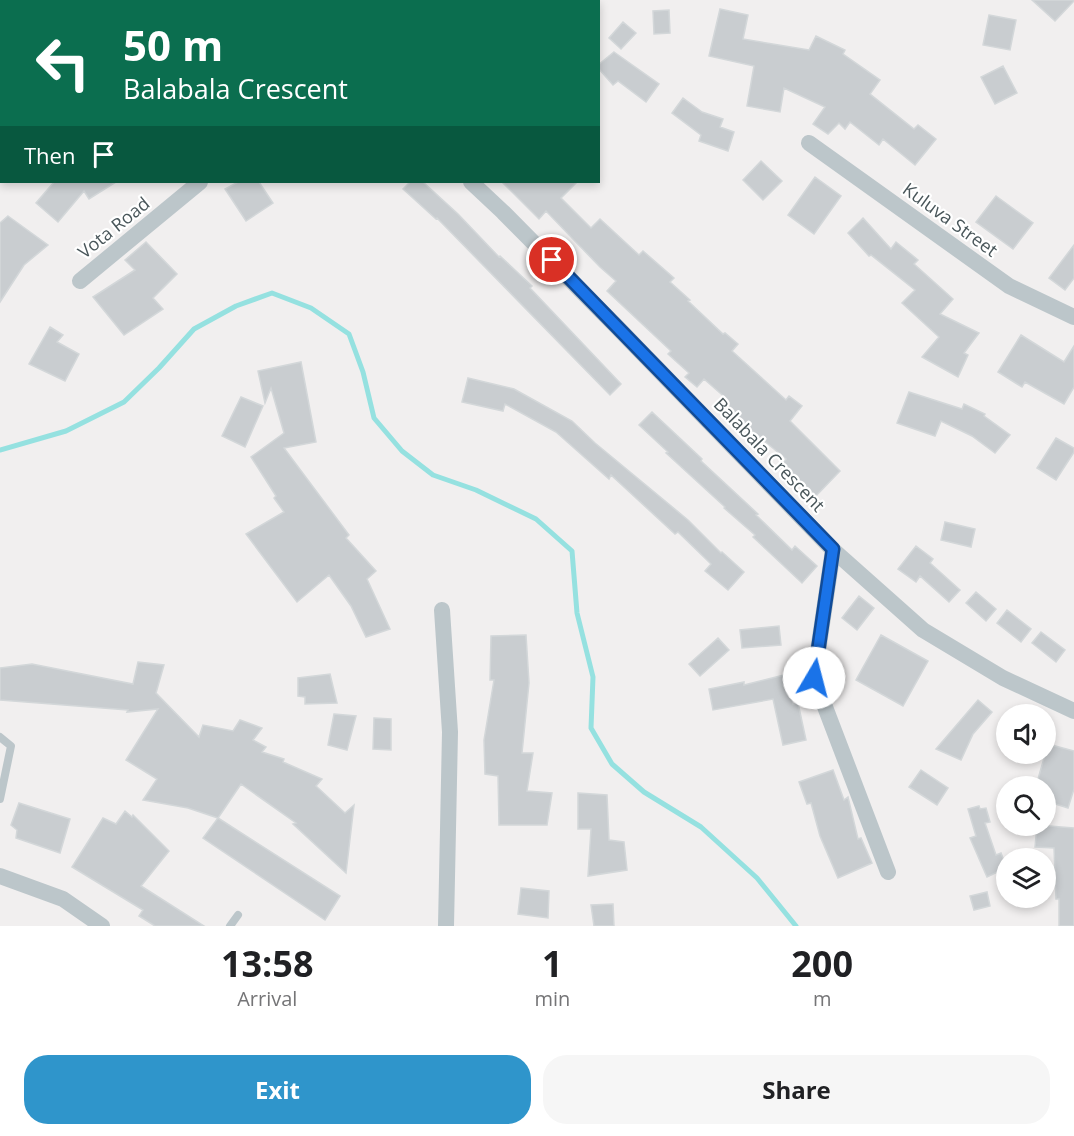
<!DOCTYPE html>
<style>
body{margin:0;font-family:"Open Sans",sans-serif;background:#f6f6f6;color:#202124;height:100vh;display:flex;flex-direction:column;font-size:22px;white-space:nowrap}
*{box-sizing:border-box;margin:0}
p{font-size:20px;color:#757577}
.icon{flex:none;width:33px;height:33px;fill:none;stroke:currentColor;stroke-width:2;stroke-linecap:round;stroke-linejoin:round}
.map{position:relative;height:926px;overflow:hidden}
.panel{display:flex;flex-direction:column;background:#fff;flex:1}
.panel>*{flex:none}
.guide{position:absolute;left:0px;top:0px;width:600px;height:183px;box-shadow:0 3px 9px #0003;background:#0b6e4f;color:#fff;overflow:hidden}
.fabs{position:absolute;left:996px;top:704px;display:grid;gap:12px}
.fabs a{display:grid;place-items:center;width:60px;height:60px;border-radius:50%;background:#fff;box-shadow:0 3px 9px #0003;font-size:30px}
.pin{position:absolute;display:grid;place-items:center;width:51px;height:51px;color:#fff;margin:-26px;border:3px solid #fff;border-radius:50%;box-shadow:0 2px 6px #0007}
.me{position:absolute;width:66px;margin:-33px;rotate:8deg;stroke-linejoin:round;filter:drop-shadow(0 0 4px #0008)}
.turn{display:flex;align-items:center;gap:21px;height:126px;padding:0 24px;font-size:27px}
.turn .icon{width:78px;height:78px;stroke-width:2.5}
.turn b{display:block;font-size:42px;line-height:51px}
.then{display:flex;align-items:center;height:57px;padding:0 24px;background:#0003;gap:12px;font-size:22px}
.eta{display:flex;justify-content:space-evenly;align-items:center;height:102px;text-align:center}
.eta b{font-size:36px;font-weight:700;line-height:42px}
.primary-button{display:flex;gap:12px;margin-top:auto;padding:12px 24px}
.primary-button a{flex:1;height:69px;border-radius:24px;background:#2f95cb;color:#fff;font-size:24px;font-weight:700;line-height:69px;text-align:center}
.primary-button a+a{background:#f6f6f6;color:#202124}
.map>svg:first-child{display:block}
</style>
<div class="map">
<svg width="1074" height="926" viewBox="0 0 1074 926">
<rect width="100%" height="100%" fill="#f1efef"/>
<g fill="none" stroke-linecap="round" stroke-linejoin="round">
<path stroke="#95e1e0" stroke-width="5" d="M 45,0 L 45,2
M 0,114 L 2,113
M 0,450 L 66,431 L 124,402 L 159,368 L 194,329 L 236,306 L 272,293 L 311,308 L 349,334 L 363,372 L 374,418 L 402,451 L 433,475 L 476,490 L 536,519 L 572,551 L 577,613 L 593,677 L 591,728 L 612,764 L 644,792 L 701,827 L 757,878 L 796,926"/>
</g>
<path fill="#c9cdd0" stroke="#d3d7d9" stroke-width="1.5" d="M 1032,0 L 1074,0 L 1074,1 L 1055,21 Z
M 720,9 L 748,15 L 743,39 L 809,50 L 816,36 L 845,50 L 843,54 L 880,80 L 870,94 L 914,129 L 918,125 L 936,139 L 915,165 L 883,139 L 879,145 L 850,122 L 845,129 L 839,123 L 828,134 L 813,124 L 825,107 L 784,88 L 780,112 L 747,106 L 754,66 L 709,56 Z
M 669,10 L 670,33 L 654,34 L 653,11 Z
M 989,15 L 1016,20 L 1010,50 L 983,45 Z
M 623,22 L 636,33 L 621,49 L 609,38 Z
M 614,52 L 659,84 L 646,102 L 618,81 L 613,85 L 598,68 L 598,65 Z
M 1003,66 L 1017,93 L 995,104 L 981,77 Z
M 683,98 L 702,112 L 723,119 L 720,127 L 734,132 L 728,151 L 699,141 L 701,135 L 672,113 Z
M 761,161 L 782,181 L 763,200 L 743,180 Z
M 815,177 L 841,196 L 814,234 L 788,215 Z
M 54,182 L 116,182 L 89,199 L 84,191 L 58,222 L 36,203 Z
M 238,182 L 259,182 L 273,203 L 246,221 L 225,189 Z
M 410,182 L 423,182 L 458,214 L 499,257 L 500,256 L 532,286 L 530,288 L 621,384 L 610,395 L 437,218 L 436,219 L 403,189 Z
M 502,182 L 577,182 L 561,198 L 591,228 L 600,219 L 639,255 L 643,251 L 674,278 L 670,282 L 690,300 L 688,301 L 723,334 L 725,333 L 738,344 L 732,351 L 786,400 L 789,396 L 802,406 L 790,421 L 840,471 L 814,498 L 780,465 L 786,459 L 722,406 L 728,400 L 704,379 L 697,387 L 685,377 L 689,373 L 668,354 L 671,351 L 607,291 L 616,281 L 600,267 L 546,211 L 539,219 Z
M 996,196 L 1033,223 L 1013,249 L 976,222 Z
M 8,216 L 48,245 L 24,265 L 0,302 L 0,223 Z
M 863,218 L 891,249 L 896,242 L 918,260 L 914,264 L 953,299 L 940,314 L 979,333 L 964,353 L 968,355 L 958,377 L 922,357 L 939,337 L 902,303 L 915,290 L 871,255 L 869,256 L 848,233 Z
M 146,242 L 177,274 L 153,298 L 163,309 L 124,335 L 93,297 L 135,270 L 125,260 Z
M 1074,245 L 1074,278 L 1065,290 L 1049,278 Z
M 50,327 L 63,335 L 57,342 L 79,354 L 65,381 L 29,364 Z
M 1021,335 L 1064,362 L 1074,346 L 1074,387 L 1064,404 L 1025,382 L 1022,387 L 998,372 Z
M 301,362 L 316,442 L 284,448 L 349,535 L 346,538 L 376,571 L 367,579 L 390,629 L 366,637 L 351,606 L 329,575 L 297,602 L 246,534 L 284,512 L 274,498 L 276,496 L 251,457 L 284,433 L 271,388 L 265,403 L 258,371 Z
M 468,378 L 514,389 L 572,421 L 595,443 L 688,520 L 721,553 L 722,552 L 744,572 L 728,590 L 705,571 L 711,564 L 678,532 L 675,534 L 611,475 L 609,479 L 556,432 L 505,404 L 503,411 L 462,402 Z
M 909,392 L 962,409 L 964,404 L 985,414 L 984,416 L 1010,435 L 995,453 L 972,436 L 941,421 L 935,436 L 897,423 Z
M 241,397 L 263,406 L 245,447 L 222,436 Z
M 652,412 L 702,459 L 701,461 L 758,514 L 756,515 L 792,550 L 795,546 L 817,566 L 802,583 L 769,552 L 753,537 L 755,535 L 724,508 L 725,507 L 666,453 L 668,452 L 639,425 Z
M 1056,438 L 1074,448 L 1074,452 L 1056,480 L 1037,468 Z
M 945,522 L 975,529 L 971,547 L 941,540 Z
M 916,546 L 933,559 L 930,563 L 960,590 L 949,602 L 920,576 L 916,582 L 898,569 Z
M 976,592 L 996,609 L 986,621 L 966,603 Z
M 859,596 L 874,608 L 857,630 L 842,618 Z
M 1007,610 L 1031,629 L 1021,642 L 997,623 Z
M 779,626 L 781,645 L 742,648 L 740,630 Z
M 1041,632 L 1065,650 L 1056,662 L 1032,643 Z
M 526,635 L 529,683 L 522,753 L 533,753 L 527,791 L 552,793 L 547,825 L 499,825 L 498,776 L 485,774 L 484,740 L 494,680 L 490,680 L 491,636 Z
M 881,635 L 928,661 L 903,706 L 856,680 Z
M 718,638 L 729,650 L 700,676 L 689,664 Z
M 138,662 L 164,665 L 156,693 L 199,737 L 203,725 L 233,731 L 240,720 L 262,728 L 253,740 L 266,747 L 262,752 L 284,759 L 283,762 L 322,779 L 316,786 L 345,813 L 354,805 L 346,873 L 293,824 L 296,823 L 241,784 L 218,818 L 188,808 L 143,800 L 157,779 L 126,760 L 158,709 L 127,712 L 128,710 L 0,700 L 0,668 L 32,664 L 133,684 Z
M 330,674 L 337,703 L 305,704 L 305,697 L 298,696 L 298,678 Z
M 788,674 L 793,704 L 798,703 L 806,740 L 783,745 L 773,699 L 713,710 L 709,689 L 744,682 L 744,685 Z
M 978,700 L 992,712 L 973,734 L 961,760 L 936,749 Z
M 334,714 L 356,716 L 347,750 L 328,745 Z
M 374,718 L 391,719 L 391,750 L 373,749 Z
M 1048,744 L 1074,751 L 1074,789 L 1068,808 L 1046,801 L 1046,786 L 1036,786 Z
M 833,770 L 844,800 L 848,797 L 858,839 L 861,838 L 872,863 L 838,878 L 820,836 L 811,803 L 807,804 L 799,782 Z
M 921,770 L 948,788 L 937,805 L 909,787 Z
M 578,793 L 607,795 L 609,840 L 624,842 L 627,870 L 588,876 L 591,829 L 578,829 Z
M 19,803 L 70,819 L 60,853 L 16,838 L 17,830 L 11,825 Z
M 979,806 L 980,809 L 986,808 L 990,822 L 985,823 L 996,855 L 1001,853 L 1006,866 L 1006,868 L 987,877 L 970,838 L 976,836 L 968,809 Z
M 125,811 L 132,817 L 133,815 L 169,851 L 141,886 L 204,926 L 155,926 L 139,916 L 143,910 L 72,867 L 103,818 L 116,824 Z
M 218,818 L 340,896 L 325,920 L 203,838 Z
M 1037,825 L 1074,828 L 1074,926 L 1059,926 L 1059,899 L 1056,899 L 1054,848 L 1035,847 Z
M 521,888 L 549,891 L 548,918 L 518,914 Z
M 987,892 L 990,906 L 974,910 L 970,896 Z
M 613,904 L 614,926 L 594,926 L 591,905 Z"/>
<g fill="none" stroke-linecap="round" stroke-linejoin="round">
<path stroke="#bcc6ca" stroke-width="8" d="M 0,737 L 11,746 L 0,799
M 230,926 L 238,915"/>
<path stroke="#bcc6ca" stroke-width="16" d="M 265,0 L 265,2
M 416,0 L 417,2
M 809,143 L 1009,286 L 1074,317
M 471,182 L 503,212 L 616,326 L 833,550 L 923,630 L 1003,678 L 1074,711
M 80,281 L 200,182
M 833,550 L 814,678 L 888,872
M 442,610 L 450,732 L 446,926
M 0,876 L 63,899 L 102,926"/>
</g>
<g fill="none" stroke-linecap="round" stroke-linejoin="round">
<defs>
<path id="route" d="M 552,260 L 833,549 L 814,678"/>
</defs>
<use href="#route" stroke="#114b97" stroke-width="15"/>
<use href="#route" stroke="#1a73e8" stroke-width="10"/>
</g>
<g text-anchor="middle" stroke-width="4.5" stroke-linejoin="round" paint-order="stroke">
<g font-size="18" fill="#49565a" stroke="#fff">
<text transform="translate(950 220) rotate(36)" y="6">Kuluva Street</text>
<text transform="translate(114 228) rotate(-39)" y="6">Vota Road</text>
<text transform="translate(769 455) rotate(46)" y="6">Balabala Crescent</text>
</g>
</g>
</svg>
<div class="fabs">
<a><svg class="icon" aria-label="sound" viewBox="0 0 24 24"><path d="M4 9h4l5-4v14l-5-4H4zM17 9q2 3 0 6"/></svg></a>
<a><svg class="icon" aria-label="search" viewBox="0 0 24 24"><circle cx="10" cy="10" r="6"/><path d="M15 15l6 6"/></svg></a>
<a><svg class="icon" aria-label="layers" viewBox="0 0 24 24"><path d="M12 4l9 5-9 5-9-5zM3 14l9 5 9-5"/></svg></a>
</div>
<div class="pin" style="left:552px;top:260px;background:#d93025"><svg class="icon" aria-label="arrive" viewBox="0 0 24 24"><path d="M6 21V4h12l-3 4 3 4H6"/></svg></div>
<svg class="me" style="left:814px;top:678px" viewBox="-20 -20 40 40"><circle r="19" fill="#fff"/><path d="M0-13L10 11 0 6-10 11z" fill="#1a73e8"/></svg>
<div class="guide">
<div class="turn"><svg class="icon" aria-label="left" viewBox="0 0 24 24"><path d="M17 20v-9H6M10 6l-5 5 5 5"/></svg><div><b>50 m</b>Balabala Crescent</div></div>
<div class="then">Then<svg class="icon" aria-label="arrive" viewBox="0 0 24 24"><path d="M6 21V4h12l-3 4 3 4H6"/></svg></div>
</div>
</div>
<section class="panel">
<div class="eta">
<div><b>13:58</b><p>Arrival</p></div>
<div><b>1</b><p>min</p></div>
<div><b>200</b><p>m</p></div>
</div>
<div class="primary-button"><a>Exit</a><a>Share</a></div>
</section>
